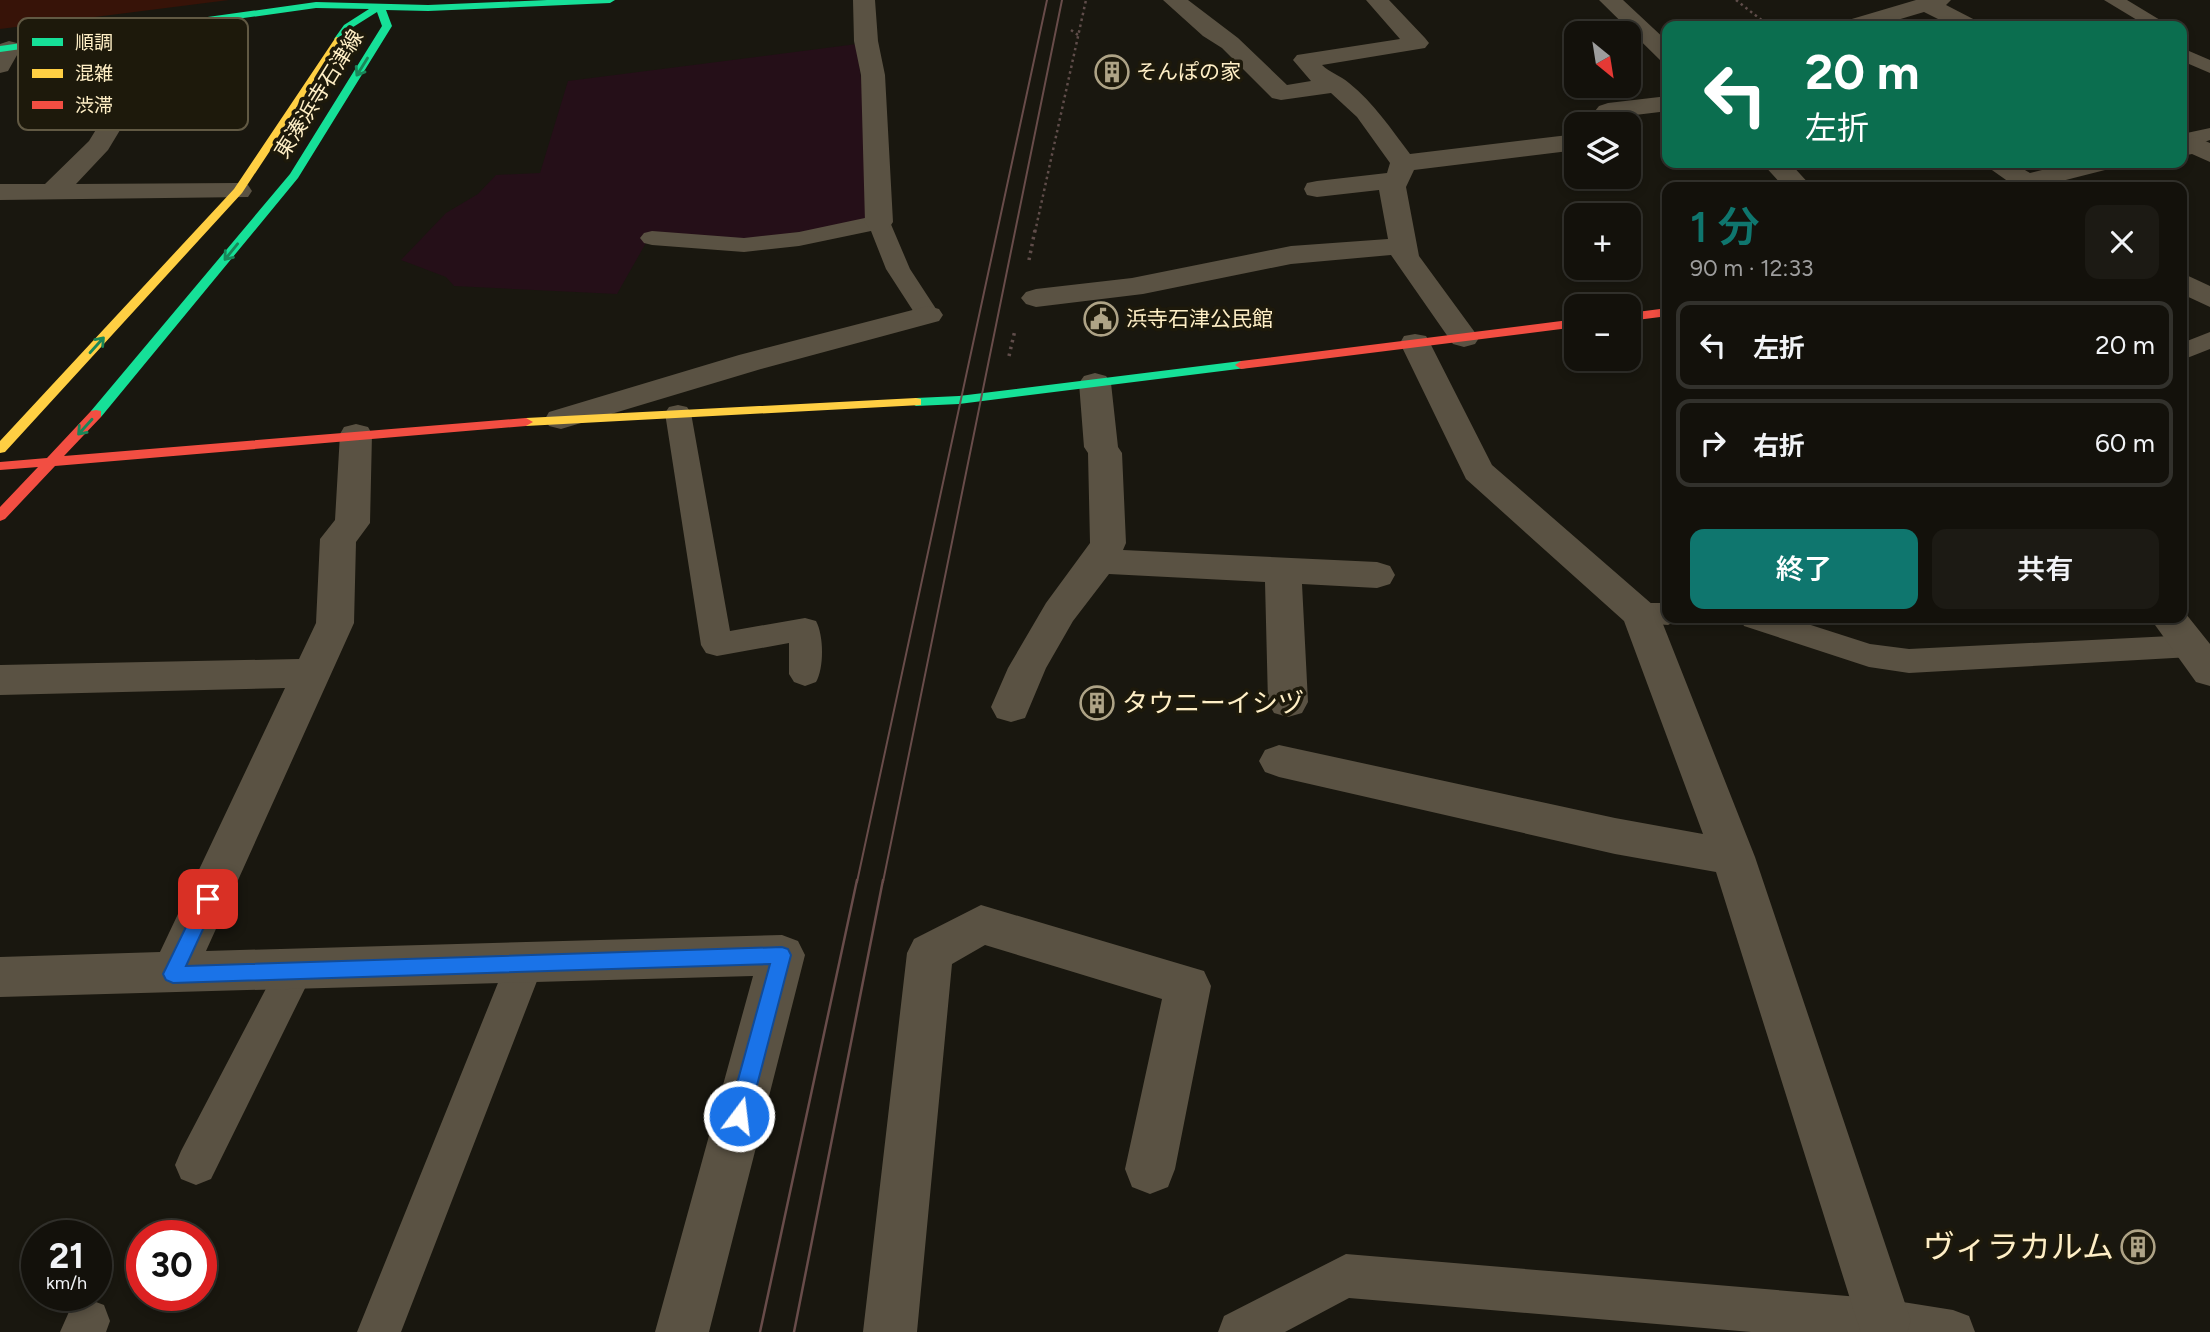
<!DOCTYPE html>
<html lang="ja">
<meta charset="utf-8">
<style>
body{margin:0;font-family:Figtree,"Noto Sans JP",sans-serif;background:#1c1a14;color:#f1f3f6;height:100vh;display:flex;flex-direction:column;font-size:26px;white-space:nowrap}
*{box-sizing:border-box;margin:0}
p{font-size:23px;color:#9d9d9d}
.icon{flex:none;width:38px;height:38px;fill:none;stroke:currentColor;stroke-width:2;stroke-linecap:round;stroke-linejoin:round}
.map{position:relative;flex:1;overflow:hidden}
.sheet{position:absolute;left:1662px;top:182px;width:525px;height:441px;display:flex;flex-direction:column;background:#13110b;border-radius:14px;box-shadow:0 4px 10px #0003,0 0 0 2px #32312c}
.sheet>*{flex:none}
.guide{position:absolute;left:1662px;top:21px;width:525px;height:147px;border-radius:14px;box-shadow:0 4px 10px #0003,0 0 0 2px #32312c;background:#0b6e4f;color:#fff;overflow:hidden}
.needle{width:46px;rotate:150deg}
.controls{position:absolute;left:1564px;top:21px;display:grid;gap:14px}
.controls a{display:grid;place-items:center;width:77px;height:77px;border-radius:14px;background:#13110b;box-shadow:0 4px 10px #0003,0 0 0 2px #32312c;font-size:35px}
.speed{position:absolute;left:21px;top:1220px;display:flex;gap:14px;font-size:35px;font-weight:700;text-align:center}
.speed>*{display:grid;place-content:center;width:91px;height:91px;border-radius:50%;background:#13110b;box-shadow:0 4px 10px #0003,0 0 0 2px #32312c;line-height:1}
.speed small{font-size:18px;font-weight:400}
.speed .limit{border:10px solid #d22;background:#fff;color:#111}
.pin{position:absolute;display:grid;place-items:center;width:60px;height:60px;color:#fff;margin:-30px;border-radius:14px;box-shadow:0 4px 10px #0006}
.me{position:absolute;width:77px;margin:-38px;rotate:15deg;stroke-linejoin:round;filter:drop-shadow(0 0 5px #0008)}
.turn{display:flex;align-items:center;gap:24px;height:147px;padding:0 28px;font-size:32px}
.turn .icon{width:91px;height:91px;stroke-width:2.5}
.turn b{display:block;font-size:49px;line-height:60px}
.round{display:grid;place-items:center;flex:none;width:74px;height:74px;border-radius:14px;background:#1c1a14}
.headline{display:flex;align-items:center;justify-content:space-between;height:119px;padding:0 28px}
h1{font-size:42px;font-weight:600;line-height:52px;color:#0f766e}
.cta{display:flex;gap:14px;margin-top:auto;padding:14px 28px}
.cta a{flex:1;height:80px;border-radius:14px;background:#0f766e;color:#fff;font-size:28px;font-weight:600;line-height:80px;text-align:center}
.cta a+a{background:#1c1a14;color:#f1f3f6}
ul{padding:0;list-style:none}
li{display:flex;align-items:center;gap:21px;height:88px;margin:0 14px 10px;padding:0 14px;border:4px solid #32312c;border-radius:14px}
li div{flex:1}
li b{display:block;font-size:26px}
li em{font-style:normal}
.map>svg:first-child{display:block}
</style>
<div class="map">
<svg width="2210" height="1332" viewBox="0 0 2210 1332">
<rect width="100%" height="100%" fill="#19170f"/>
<path fill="#250f18" d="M 857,44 L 867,134 L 869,221 L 743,241 L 651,234 L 617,294 L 454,286 L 446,277 L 401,260 L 446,213 L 478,194 L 496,175 L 540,173 L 568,81 Z"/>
<path fill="#371308" d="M 0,0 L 229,0 L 0,29 Z"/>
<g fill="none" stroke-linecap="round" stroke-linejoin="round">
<path stroke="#5f4d4a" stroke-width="2.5" stroke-dasharray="2.5 3.5" stroke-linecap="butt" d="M 1736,0 L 1764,22
M 1723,26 L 1765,23 L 1770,26
M 1071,30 L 1078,35
M 1035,232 L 1086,0"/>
<path stroke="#5f4d4a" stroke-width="3.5" stroke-dasharray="2.5 4.5" stroke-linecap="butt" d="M 1029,260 L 1035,230
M 1009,356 L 1015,330"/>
<path fill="#5a5243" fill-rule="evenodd" d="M 2104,0 L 2127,0 L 2170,26 L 2147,26 Z
M 2182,48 L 2210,60 L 2210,73 L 2182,61 Z
M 2210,128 L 2210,140 L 2204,142 L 2207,145 L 2203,149 L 2196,151 L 2182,145 L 2182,134 Z
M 879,215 L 890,222 L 910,269 L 940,315 L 937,320 L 919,320 L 886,269 L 871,231 L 799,246 L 744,252 L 652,245 L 644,243 L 640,238 L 644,233 L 652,231 L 744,238 L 799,232 Z
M 2210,332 L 2210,349 L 2182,360 L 2182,343 Z
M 678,405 L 687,407 L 691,413 L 730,631 L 805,618 L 816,621 C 824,636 824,668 816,682 L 805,686 L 794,682 L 789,674 L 789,643 L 717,656 L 706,653 L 701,645 L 665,413 L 669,407 Z
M 1640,603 L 1668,603 L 1668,618 L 1681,618 L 1668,625 L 1629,622 L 1625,614 L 1629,606 Z
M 1740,618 L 1789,618 L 1870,644 L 1909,649 L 2191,635 L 2202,638 L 2207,646 L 2202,654 L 2191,657 L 1909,673 L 1869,667 L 1744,626 Z
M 525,947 L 538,951 L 544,963 L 401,1332 L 357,1332 L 506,963 L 512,951 Z
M 295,953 L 308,958 L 314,970 L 211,1179 L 196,1185 L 181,1179 L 175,1165 L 181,1151 L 282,958 Z
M 1346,1254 L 1884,1299 L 1953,1310 L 1969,1316 L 1975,1332 L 1751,1332 L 1349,1298 L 1285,1332 L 1218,1332 L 1224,1316 Z
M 88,1299 L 104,1305 L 110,1321 L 106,1332 L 60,1332 L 72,1305 Z"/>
<path fill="#5a5243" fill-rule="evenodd" d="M 853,0 L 875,0 L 878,41 L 885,75 L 893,222 L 889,228 L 869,228 L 865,222 L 861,75 L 854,41 Z
M 1163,0 L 1188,0 L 1238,38 L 1287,85 L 1311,81 L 1293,60 L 1297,55 L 1400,39 L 1366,0 L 1389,0 L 1425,38 L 1429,43 L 1425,48 L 1322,65 C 1330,73 1340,75 1349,83 C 1374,103 1391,129 1410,154 L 1577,134 L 1577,150 L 1414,170 L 1406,187 L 1419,256 L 1479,338 L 1475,344 L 1464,347 L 1453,344 L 1391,255 L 1291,264 L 1143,294 L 1036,307 L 1026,304 L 1021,298 L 1026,292 L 1036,289 L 1132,278 L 1291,246 L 1388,239 L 1379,190 L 1317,197 L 1307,195 L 1304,189 L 1307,183 L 1317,181 L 1387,173 L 1390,163 L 1357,117 L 1331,93 L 1281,100 L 1272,98 L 1222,48 L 1203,36 Z
M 1599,0 L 1623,0 L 1668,42 L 1668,62 L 1660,60 Z
M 1916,0 L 1951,0 L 1946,5 L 1977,21 L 1981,26 L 1952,26 L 1924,12 L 1877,26 L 1841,26 L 1845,21 Z
M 9,41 L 17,43 L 21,48 L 8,71 L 0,73 L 0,44 Z
M 128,90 L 137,92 L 140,97 L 108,150 L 76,184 L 238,183 L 248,185 L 252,191 L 248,197 L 0,200 L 0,184 L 45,184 L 89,141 L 119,92 Z
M 1668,96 L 1668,111 L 1627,116 L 1634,124 L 1629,130 L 1629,124 L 1607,124 L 1595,111 L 1599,106 L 1608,103 Z
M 2196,137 L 2210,143 L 2210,162 L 2192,154 L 2182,156 L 2182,140 Z
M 1762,163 L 1790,163 L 1812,187 L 1784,187 Z
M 1982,163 L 2013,163 L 2030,173 L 2070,163 L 2113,163 L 2109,169 L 2046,185 L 2047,187 L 2016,187 Z
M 2182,273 L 2210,286 L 2210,307 L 2182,294 Z
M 928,306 L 939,309 L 943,315 L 939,321 L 761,369 L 561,429 L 549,426 L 545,419 L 549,412 L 739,355 Z
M 1415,334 L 1426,336 L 1430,343 L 1492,465 L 1653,605 L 1659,614 L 1755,857 L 1911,1321 L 1907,1332 L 1861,1332 L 1857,1321 L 1716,872 L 1615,854 L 1279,777 L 1265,772 L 1259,761 L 1265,750 L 1279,745 L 1615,818 L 1703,834 L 1624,621 L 1466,479 L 1400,343 L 1404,336 Z
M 1095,373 L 1106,376 L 1111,383 L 1118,447 L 1122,453 L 1126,543 L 1123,550 L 1377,562 L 1390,566 L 1395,575 L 1390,584 L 1377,588 L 1302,584 L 1308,702 L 1302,713 L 1288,717 L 1274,713 L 1268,702 L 1265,582 L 1109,574 L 1073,621 L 1046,668 L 1025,718 L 1011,722 L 997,718 L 991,707 L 1008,668 L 1046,603 L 1090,543 L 1088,453 L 1084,447 L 1079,383 L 1084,376 Z
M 356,424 L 368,427 L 372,434 L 370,523 L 356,542 L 354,623 L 206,951 L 782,935 L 798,941 L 805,955 L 709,1332 L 655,1332 L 753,976 L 0,997 L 0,957 L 160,952 L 285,688 L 0,695 L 0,665 L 299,659 L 316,623 L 320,539 L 335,520 L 340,434 L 344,427 Z
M 2182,609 L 2210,644 L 2210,686 L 2196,682 L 2150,618 L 2182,618 Z
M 981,905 L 1204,971 L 1211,986 L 1175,1169 L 1168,1187 L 1150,1194 L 1132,1187 L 1125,1169 L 1162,999 L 985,945 L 952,964 L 917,1332 L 863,1332 L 907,953 L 914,939 Z"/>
<path fill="#16e098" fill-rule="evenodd" d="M 547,0 L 615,0 L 610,3 L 428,11 L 386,10 L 392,26 L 298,178 L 101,417 L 91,417 L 91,411 L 290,174 L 382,26 L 377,12 L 350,29 L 342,41 L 336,41 L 334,39 L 344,25 L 369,9 L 316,8 L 0,52 L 0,46 L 316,2 L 428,5 Z
M 1241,361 L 1246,362 L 1246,368 L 959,404 L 916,406 L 909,402 L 916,398 L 959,396 Z"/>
<path fill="#ffcf43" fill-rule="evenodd" d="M 336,37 L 344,39 L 242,193 L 5,452 L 0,453 L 0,441 L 234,189 Z
M 916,398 L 921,399 L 921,405 L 526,426 L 519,422 L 526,418 Z"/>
<path fill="#f24e42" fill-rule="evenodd" d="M 1668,308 L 1668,316 L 1629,321 L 1629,313 Z
M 1577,319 L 1577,327 L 1241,369 L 1235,365 L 1241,361 Z
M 96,410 L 101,411 L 101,417 L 64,456 L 526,418 L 533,422 L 526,426 L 55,466 L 5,519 L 0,521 L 0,507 L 38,467 L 0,470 L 0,462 L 47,458 L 91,411 Z"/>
<path stroke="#684c4a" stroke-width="2" d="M 857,882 L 1047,0
M 883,882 L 1062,0"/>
<path stroke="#684c4a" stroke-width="2.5" d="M 760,1332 L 857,880
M 794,1332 L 883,880"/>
</g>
<defs><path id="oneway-shaft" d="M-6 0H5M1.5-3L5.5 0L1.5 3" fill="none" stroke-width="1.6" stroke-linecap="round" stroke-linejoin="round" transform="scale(1.75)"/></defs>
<g stroke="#198659">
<use href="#oneway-shaft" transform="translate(362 67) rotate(122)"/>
<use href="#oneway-shaft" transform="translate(231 252) rotate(129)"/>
<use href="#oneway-shaft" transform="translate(97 345) rotate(-48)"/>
<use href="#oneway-shaft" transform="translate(85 427) rotate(132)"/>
</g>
<path fill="#1a73e8" stroke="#114b97" stroke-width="2" d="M 208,891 L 215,894 L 217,899 L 186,966 L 782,947 L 788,949 L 791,955 L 749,1116 L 746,1123 L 739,1126 L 731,1123 L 728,1116 L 770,964 L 173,983 L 166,980 L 163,974 L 166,968 L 202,894 Z"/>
<defs>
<symbol id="building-ring" viewBox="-11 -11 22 22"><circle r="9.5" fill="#1d190b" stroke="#aea386" stroke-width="1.5"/><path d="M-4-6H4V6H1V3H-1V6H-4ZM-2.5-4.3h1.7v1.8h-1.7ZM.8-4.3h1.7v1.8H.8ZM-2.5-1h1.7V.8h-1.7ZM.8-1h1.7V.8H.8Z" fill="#aea386"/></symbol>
<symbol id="civic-ring" viewBox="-11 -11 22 22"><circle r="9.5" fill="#1d190b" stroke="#aea386" stroke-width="1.5"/><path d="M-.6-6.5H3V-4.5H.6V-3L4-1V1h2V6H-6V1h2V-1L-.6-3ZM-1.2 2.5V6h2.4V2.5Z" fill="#aea386"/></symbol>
</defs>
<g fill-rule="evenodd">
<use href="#building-ring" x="1093" y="53" width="38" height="38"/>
<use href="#civic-ring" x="1082" y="300" width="38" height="38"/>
<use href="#building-ring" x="1078" y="684" width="38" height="38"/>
<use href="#building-ring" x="2119" y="1228" width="38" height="38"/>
</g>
<g text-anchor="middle" stroke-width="7" stroke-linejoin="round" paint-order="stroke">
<g font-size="21" fill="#ffefc6" stroke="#1d190b" text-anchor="start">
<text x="1136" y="79">そんぽの家</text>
<text x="1126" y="326">浜寺石津公民館</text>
</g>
<g font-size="21" fill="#ffefc6" stroke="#1d190b">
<text transform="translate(319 94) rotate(-58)" y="7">東湊浜寺石津線</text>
</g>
<g font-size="26" fill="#ffefc6" stroke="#1d190b" text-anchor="start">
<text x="1122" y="712">タウニーイシヅ</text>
</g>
<g font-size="32" fill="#ffefc6" stroke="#1d190b" text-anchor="end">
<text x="2114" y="1258">ヴィラカルム</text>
</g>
</g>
<rect x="18" y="18" width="230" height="112" rx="10" fill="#1d190b" stroke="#615943" stroke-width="2"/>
<rect x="32" y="38" width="31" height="8" fill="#16e098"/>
<rect x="32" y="69" width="31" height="9" fill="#ffcf43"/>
<rect x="32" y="101" width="31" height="8" fill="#f24e42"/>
<g font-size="19" fill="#ffefc6">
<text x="75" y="49">順調</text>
<text x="75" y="80">混雑</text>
<text x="75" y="112">渋滞</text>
</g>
</svg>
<div class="controls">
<a><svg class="needle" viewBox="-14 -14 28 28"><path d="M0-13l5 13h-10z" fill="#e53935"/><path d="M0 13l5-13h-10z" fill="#9d9d9d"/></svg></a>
<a><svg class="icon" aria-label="layers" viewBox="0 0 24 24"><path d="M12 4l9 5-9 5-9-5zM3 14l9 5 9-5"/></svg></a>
<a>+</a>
<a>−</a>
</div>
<div class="speed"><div>21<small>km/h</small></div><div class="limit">30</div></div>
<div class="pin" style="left:208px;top:899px;background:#d93025"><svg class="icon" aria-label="arrive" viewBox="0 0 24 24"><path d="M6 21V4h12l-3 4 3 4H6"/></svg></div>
<svg class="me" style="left:739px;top:1116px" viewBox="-20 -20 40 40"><circle r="17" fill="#1a73e8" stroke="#fff" stroke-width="3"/><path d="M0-11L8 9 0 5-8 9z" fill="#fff"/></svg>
<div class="guide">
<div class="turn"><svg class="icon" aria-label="left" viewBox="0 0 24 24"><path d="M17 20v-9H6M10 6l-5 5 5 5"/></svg><div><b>20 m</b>左折</div></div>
</div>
<section class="sheet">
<div class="headline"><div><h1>1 分</h1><p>90 m · 12:33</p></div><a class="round"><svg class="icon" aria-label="close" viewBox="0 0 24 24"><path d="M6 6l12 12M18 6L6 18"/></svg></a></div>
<ul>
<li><svg class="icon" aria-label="left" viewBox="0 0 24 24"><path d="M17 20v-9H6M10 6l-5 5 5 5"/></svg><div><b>左折</b></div><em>20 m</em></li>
<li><svg class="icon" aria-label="right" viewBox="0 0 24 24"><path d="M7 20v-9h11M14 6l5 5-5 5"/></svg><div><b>右折</b></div><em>60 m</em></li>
</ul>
<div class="cta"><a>終了</a><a>共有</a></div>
</section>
</div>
